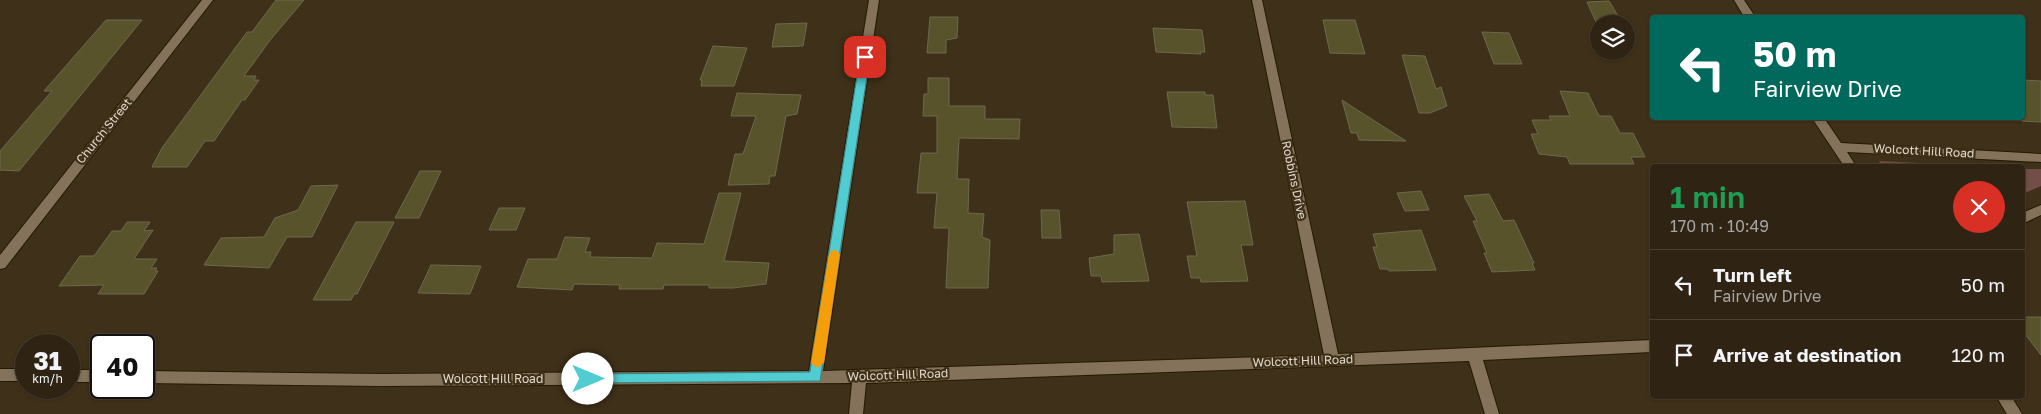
<!DOCTYPE html>
<meta charset="utf-8">
<style>
body{margin:0;font-family:"Golos Text",sans-serif;background:#372c1c;color:#f1f3f6;height:100vh;display:flex;flex-direction:column;font-size:19px;white-space:nowrap}
*{box-sizing:border-box;margin:0}
p{font-size:16px;color:#a7a4a0}
.icon{flex:none;width:28px;height:28px;fill:none;stroke:currentColor;stroke-width:2;stroke-linecap:round;stroke-linejoin:round}
.map{position:relative;flex:1;overflow:hidden}
.details{position:absolute;left:1650px;top:164px;width:375px;height:235px;display:flex;flex-direction:column;background:#2f2413;border-radius:5px;box-shadow:0 1px 4px #0004,0 0 0 1px #4a4133}
.details>*{flex:none}
.hud{position:absolute;left:1650px;top:15px;width:375px;height:105px;border-radius:5px;box-shadow:0 1px 4px #0004,0 0 0 1px #4a4133;background:#00695c;color:#fff;overflow:hidden}
.buttons{position:absolute;left:1590px;top:15px;display:grid;gap:10px}
.buttons a{display:grid;place-items:center;width:45px;height:45px;border-radius:50%;background:#2f2413;box-shadow:0 1px 4px #0004,0 0 0 1px #4a4133;font-size:25px}
.speed{position:absolute;left:15px;top:334px;display:flex;gap:10px;font-size:25px;font-weight:700;text-align:center}
.speed>*{display:grid;place-content:center;width:65px;height:65px;border-radius:50%;background:#2f2413;box-shadow:0 1px 4px #0004,0 0 0 1px #4a4133;line-height:1}
.speed small{font-size:12px;font-weight:400}
.speed .limit{border:2px solid #111;border-radius:8px;background:#fff;color:#111}
.pin{position:absolute;display:grid;place-items:center;width:42px;height:42px;color:#fff;margin:-21px;border-radius:10px;box-shadow:0 2px 8px #0006}
.me{position:absolute;width:55px;margin:-28px;rotate:90deg;stroke-linejoin:round;filter:drop-shadow(0 0 4px #0008)}
.turn{display:flex;align-items:center;gap:18px;height:105px;padding:0 20px;font-size:22px}
.turn .icon{width:65px;height:65px;stroke-width:2.5}
.turn b{display:block;font-size:35px;line-height:42px}
.round{display:grid;place-items:center;flex:none;width:52px;height:52px;border-radius:26px;background:#372c1c}
.headline{display:flex;align-items:center;justify-content:space-between;height:85px;padding:0 20px}
h1{font-size:30px;font-weight:600;line-height:38px;color:#1e9e55}
ul{padding:0;list-style:none}
li{display:flex;align-items:center;gap:15px;height:70px;padding:0 20px;border-top:1px solid #4a4133}
li div{flex:1}
li b{display:block;font-size:19px}
li em{font-style:normal}
.map>svg:first-child{display:block}
</style>
<div class="map">
<svg width="2041" height="414" viewBox="0 0 2041 414">
<rect width="100%" height="100%" fill="#3f3019"/>
<path fill="#734e49" d="M 1879,161 L 1979,166 L 1882,166 Z
M 2022,169 L 2041,169 L 2041,186 L 2023,194 Z"/>
<path fill="#59532c" stroke="#6d694d" d="M 276,0 L 304,0 L 271,39 L 244,76 L 256,76 L 254,80 L 259,80 L 245,100 L 242,100 L 214,141 L 205,141 L 187,167 L 152,167 L 162,148 L 247,32 L 252,32 Z
M 1609,1 L 1623,24 L 1597,24 L 1587,2 Z
M 930,17 L 958,17 L 957,38 L 946,40 L 946,53 L 927,53 Z
M 106,20 L 142,20 L 19,171 L 0,170 L 0,151 L 52,91 L 44,91 Z
M 1323,20 L 1355,20 L 1365,54 L 1330,53 Z
M 807,23 L 803,46 L 772,47 L 776,24 Z
M 1153,28 L 1202,30 L 1205,52 L 1200,52 L 1201,54 L 1156,52 Z
M 1482,32 L 1509,33 L 1522,64 L 1494,64 Z
M 713,46 L 747,48 L 734,86 L 701,86 L 702,80 L 700,80 Z
M 1402,55 L 1425,56 L 1436,89 L 1441,87 L 1447,106 L 1430,113 L 1419,113 Z
M 928,78 L 949,78 L 949,106 L 985,106 L 985,119 L 1020,119 L 1019,139 L 959,138 L 957,179 L 969,179 L 968,213 L 984,214 L 982,237 L 990,240 L 988,288 L 946,288 L 949,228 L 934,228 L 937,193 L 917,193 L 921,153 L 937,153 L 937,116 L 923,116 L 924,94 L 928,94 Z
M 2022,80 L 2041,81 L 2041,122 L 2022,121 Z
M 1560,91 L 1588,93 L 1599,116 L 1611,116 L 1620,133 L 1633,133 L 1645,157 L 1631,157 L 1634,164 L 1570,164 L 1567,157 L 1539,154 L 1531,134 L 1538,134 L 1532,120 L 1551,120 L 1549,116 L 1570,116 Z
M 1167,92 L 1205,92 L 1205,95 L 1213,95 L 1217,128 L 1172,127 Z
M 737,93 L 801,95 L 797,114 L 786,116 L 775,176 L 770,176 L 769,184 L 728,185 L 735,154 L 743,154 L 756,116 L 731,116 Z
M 1342,100 L 1351,106 L 1406,141 L 1359,140 L 1357,133 L 1351,133 Z
M 420,171 L 441,171 L 419,218 L 395,218 Z
M 338,185 L 312,237 L 287,237 L 269,268 L 204,265 L 221,238 L 264,237 L 275,218 L 298,210 L 311,186 Z
M 1421,191 L 1429,210 L 1405,211 L 1397,193 Z
M 719,193 L 741,193 L 724,261 L 769,263 L 766,284 L 733,288 L 709,288 L 709,285 L 664,285 L 663,289 L 619,289 L 620,285 L 574,284 L 572,290 L 517,287 L 528,259 L 557,259 L 565,237 L 590,238 L 585,252 L 591,252 L 590,257 L 652,258 L 657,243 L 704,244 Z
M 1489,194 L 1503,221 L 1514,220 L 1534,263 L 1532,263 L 1535,270 L 1492,272 L 1484,253 L 1487,253 L 1473,221 L 1477,221 L 1464,196 Z
M 1245,201 L 1253,245 L 1241,245 L 1248,281 L 1201,282 L 1200,278 L 1191,278 L 1187,256 L 1197,256 L 1187,202 Z
M 499,208 L 525,208 L 516,230 L 489,230 Z
M 1041,210 L 1059,210 L 1061,238 L 1042,238 Z
M 127,222 L 150,222 L 144,231 L 153,230 L 134,259 L 157,259 L 151,268 L 157,268 L 155,271 L 158,271 L 144,294 L 98,294 L 104,285 L 59,286 L 80,256 L 94,256 L 112,231 L 121,231 Z
M 356,222 L 394,222 L 357,294 L 354,294 L 351,300 L 313,300 Z
M 1421,230 L 1436,270 L 1389,271 L 1388,269 L 1380,269 L 1373,247 L 1377,247 L 1373,234 Z
M 1139,234 L 1149,281 L 1102,282 L 1101,276 L 1091,276 L 1089,258 L 1114,254 L 1114,235 Z
M 431,265 L 481,266 L 470,294 L 418,293 Z
M 2022,317 L 2041,317 L 2041,355 L 2022,330 Z"/>
<g fill="none" stroke-linecap="round" stroke-linejoin="round">
<defs>
<path id="minor" d="M 202,0 L 213,0 L 5,268 L 0,269 L 0,255 Z
M 869,0 L 879,0 L 823,371 L 1324,355 L 1252,0 L 1262,0 L 1338,354 L 1652,340 L 1652,352 L 1483,360 L 1499,414 L 1485,414 L 1469,361 L 866,383 L 863,414 L 849,414 L 852,383 L 382,386 L 144,383 L 144,371 L 382,374 L 809,371 Z
M 1734,0 L 1744,0 L 1756,18 L 1745,18 Z
M 1812,118 L 1824,118 L 1841,143 L 2041,154 L 2041,162 L 1847,152 L 1856,166 L 1844,166 Z
M 2041,205 L 2041,215 L 2022,224 L 2022,213 Z
M 0,369 L 26,369 L 26,381 L 0,381 Z
M 69,370 L 101,370 L 101,382 L 69,382 Z
M 1996,396 L 2011,396 L 2022,414 L 2007,414 Z"/>
</defs>
<use href="#minor" stroke="#261802" stroke-width="2"/>
<use href="#minor" fill="#84735a" fill-rule="evenodd"/>
</g>
<path fill="#51ccd1" stroke="#358588" d="M 865,53 L 870,57 L 820,381 L 584,383 L 582,379 L 584,375 L 588,374 L 810,372 L 860,57 Z"/>
<path fill="#f59e0b" d="M 834,249 L 840,254 L 824,363 L 817,368 L 811,363 L 829,254 Z"/>
<g text-anchor="middle" stroke-width="4.5" stroke-linejoin="round" paint-order="stroke">
<g font-size="12" fill="#e3d9cb" stroke="#3f3019">
<text transform="translate(104 131) rotate(-51)" y="4">Church Street</text>
<text transform="translate(1924 151) rotate(3)" y="4">Wolcott Hill Road</text>
<text transform="translate(1294 180) rotate(78)" y="4">Robbins Drive</text>
<text transform="translate(1303 361) rotate(-2)" y="4">Wolcott Hill Road</text>
<text transform="translate(898 375) rotate(-2)" y="4">Wolcott Hill Road</text>
<text x="493" y="383">Wolcott Hill Road</text>
</g>
</g>
</svg>
<div class="buttons">
<a><svg class="icon" aria-label="layers" viewBox="0 0 24 24"><path d="M12 4l9 5-9 5-9-5zM3 14l9 5 9-5"/></svg></a>
</div>
<div class="speed"><div>31<small>km/h</small></div><div class="limit">40</div></div>
<div class="pin" style="left:865px;top:57px;background:#d93025"><svg class="icon" aria-label="arrive" viewBox="0 0 24 24"><path d="M6 21V4h12l-3 4 3 4H6"/></svg></div>
<svg class="me" style="left:588px;top:379px" viewBox="-20 -20 40 40"><circle r="19" fill="#fff"/><path d="M0-13L10 11 0 6-10 11z" fill="#51ccd1"/></svg>
<div class="hud">
<div class="turn"><svg class="icon" aria-label="left" viewBox="0 0 24 24"><path d="M17 20v-9H6M10 6l-5 5 5 5"/></svg><div><b>50 m</b>Fairview Drive</div></div>
</div>
<section class="details">
<div class="headline"><div><h1>1 min</h1><p>170 m · 10:49</p></div><a class="round" style="background:#d93025;color:#fff"><svg class="icon" aria-label="close" viewBox="0 0 24 24"><path d="M6 6l12 12M18 6L6 18"/></svg></a></div>
<ul>
<li><svg class="icon" aria-label="left" viewBox="0 0 24 24"><path d="M17 20v-9H6M10 6l-5 5 5 5"/></svg><div><b>Turn left</b><p>Fairview Drive</p></div><em>50 m</em></li>
<li><svg class="icon" aria-label="arrive" viewBox="0 0 24 24"><path d="M6 21V4h12l-3 4 3 4H6"/></svg><div><b>Arrive at destination</b></div><em>120 m</em></li>
</ul>
</section>
</div>
